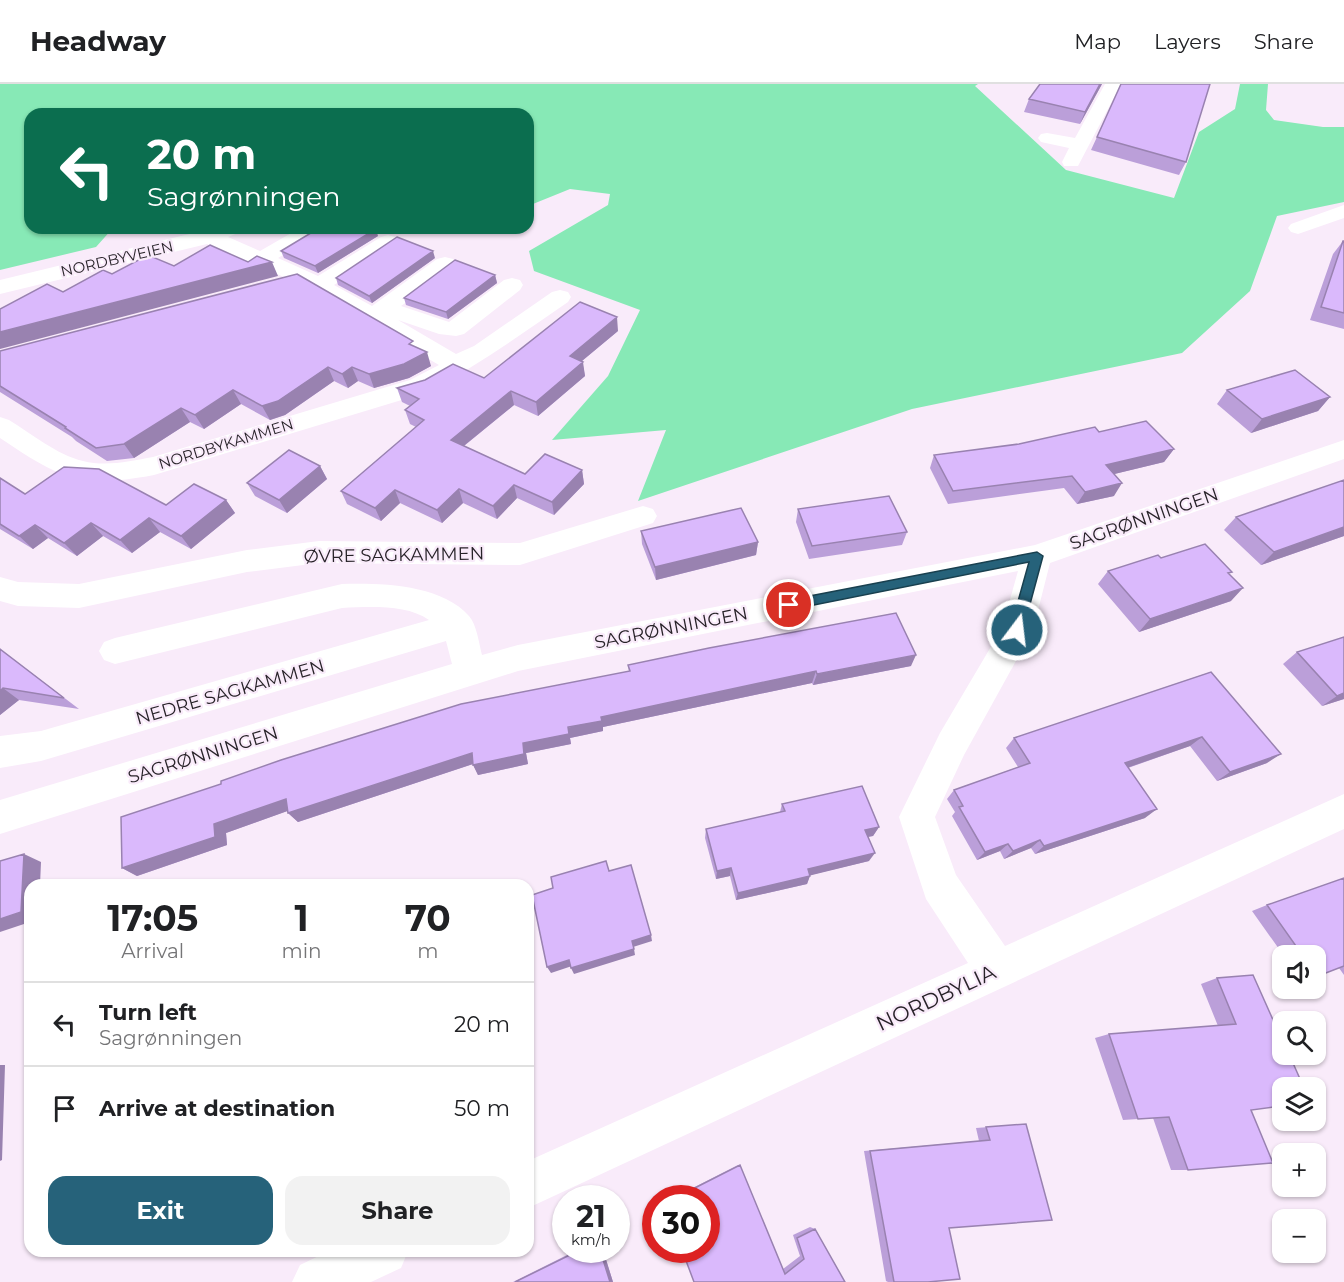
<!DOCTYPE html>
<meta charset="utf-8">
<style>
body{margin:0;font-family:Montserrat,sans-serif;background:#f2f2f2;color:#202124;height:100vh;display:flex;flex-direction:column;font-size:22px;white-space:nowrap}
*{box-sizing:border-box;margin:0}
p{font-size:20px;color:#757577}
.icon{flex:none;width:33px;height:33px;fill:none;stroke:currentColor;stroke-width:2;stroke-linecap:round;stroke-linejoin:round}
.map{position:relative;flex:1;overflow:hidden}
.sheet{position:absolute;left:24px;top:795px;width:510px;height:378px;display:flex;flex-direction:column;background:#fff;border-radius:18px;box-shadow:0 2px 4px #0004}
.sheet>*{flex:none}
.hud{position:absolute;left:24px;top:24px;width:510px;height:126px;border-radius:18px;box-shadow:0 2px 4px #0004;background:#0b6e4f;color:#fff;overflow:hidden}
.buttons{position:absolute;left:1272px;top:861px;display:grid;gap:12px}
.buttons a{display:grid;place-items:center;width:54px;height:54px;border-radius:12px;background:#fff;box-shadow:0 2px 4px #0004;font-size:30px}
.speed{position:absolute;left:552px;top:1101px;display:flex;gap:12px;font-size:30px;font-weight:700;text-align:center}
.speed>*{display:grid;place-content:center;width:78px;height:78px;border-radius:50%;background:#fff;box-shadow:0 2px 4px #0004;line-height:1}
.speed small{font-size:15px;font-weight:400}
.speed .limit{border:9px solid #d22;background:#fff;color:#111}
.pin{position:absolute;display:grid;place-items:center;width:51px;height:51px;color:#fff;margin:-26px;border:3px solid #fff;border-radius:50%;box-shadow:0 2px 6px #0007}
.me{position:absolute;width:66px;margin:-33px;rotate:15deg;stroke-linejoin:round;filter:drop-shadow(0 0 4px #0008)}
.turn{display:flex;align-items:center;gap:21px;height:126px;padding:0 24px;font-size:27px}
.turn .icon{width:78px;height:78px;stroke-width:2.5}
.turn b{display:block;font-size:42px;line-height:51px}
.eta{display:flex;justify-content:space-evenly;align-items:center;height:102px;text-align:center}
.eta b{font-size:36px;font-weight:700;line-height:42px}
.action{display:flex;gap:12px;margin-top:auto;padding:12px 24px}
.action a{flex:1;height:69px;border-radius:18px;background:#26627a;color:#fff;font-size:24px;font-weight:700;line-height:69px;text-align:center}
.action a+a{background:#f2f2f2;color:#202124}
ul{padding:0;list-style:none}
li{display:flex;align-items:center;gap:18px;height:84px;padding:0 24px;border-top:2px solid #e0e0e0}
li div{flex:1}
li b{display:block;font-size:22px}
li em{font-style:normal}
header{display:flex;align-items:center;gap:36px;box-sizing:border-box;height:84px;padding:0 30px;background:#fff;border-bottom:2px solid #e0e0e0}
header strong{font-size:28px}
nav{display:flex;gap:33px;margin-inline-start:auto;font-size:21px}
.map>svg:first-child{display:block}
</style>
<header>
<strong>Headway</strong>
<nav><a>Map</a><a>Layers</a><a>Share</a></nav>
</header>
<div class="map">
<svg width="1344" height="1198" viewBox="0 0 1344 1198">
<rect width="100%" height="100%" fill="#f9ebfa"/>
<path fill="#87e9b6" d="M 0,0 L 978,0 L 975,2 L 1066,86 L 1174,114 L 1199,48 L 1235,25 L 1240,0 L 1268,0 L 1266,26 L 1274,36 L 1323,43 L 1344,43 L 1344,118 L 1277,132 L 1250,207 L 1182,269 L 912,325 L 638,417 L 666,346 L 552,356 L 608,292 L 640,226 L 534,187 L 529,167 L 608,121 L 610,110 L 570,105 L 528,122 L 528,30 L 30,30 L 30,144 L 113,144 L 96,163 L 0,186 Z"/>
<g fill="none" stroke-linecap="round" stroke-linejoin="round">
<path fill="#fff" fill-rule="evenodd" d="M 1105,0 L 1121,0 L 1078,82 L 1064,82 L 1062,78 L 1069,64 L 1041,58 L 1038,54 L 1041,50 L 1047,49 L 1075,54 Z
M 1344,121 L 1344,134 L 1298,150 L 1291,148 L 1288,144 L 1291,140 Z
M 214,144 L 241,144 L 238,149 L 228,153 L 260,167 L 300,144 L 325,144 L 322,148 L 278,174 L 318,192 L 381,153 L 388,151 L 395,153 L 399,157 L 395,161 L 334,201 L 372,222 L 437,175 L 445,173 L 453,175 L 456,180 L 453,185 L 401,222 L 449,238 L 504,196 L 512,194 L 520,196 L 523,201 L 520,206 L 464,250 L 456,252 L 439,250 L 398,236 L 456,270 L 474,262 L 552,208 L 560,206 L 568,208 L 571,213 L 568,218 C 522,250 477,282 428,308 L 154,391 C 80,405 61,395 0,354 L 0,333 L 9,336 C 32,350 57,371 83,377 C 106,383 131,377 153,373 L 410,296 L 439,281 L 298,199 L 207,160 L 0,210 L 0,196 Z
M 1344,356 L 1344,375 L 1050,479 L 1033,546 L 964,671 L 935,733 L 956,791 L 1005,862 L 1344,710 L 1344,745 L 528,1124 L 528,1077 L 968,879 L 926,815 L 899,733 L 940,649 L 1002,544 L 1018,487 L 518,587 L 0,750 L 0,716 L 452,580 L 446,557 L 41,677 L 0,684 L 0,652 L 41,647 L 429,536 C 406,520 369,523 342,524 L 115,580 L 104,576 L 99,567 L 104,558 L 115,554 L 342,500 C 380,499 441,500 469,532 C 477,541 479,560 482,571 L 518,561 L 1035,461 Z
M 643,422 L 653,425 L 657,432 L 653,439 L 520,481 L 319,479 L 247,488 L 79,524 L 18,522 L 0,517 L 0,493 L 18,498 L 79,500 L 247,466 L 319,457 L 520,459 Z
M 329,1167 L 408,1167 L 401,1184 L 371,1198 L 292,1198 L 300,1181 Z"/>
</g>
<path fill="#bb9fd9" d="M 1102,0 L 1080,40 L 1024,28 L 1029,15 Z
M 1097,53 L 1186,78 L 1179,91 L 1091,66 Z
M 378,152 L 318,189 L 284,174 L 281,167 Z
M 1343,157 L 1344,157 L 1344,245 L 1310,236 L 1333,170 Z
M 435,174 L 372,219 L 338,201 L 336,194 Z
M 495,191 L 497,199 L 448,235 L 406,221 L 404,214 Z
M 618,247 L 582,277 L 585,292 L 538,332 L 514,321 L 464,362 L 525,390 L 582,386 L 584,400 L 554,431 L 517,414 L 497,435 L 463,419 L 442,439 L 400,419 L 381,437 L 347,420 L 341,407 L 416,343 L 410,340 L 405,326 L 410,322 L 402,318 L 397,304 L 484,294 Z
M 415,263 L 431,282 L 409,294 L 374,304 L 358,297 L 348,304 L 334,297 L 285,331 L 270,336 L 241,320 L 204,345 L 190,338 L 134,374 L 107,377 L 76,357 L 72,353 L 0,308 L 0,267 Z
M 1227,306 L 1330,313 L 1318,327 L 1251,349 L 1217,320 Z
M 1099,348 L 1174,365 L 1164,378 L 1114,390 L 1114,412 L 1077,420 L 1064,404 L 948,420 L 930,384 L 934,371 L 1019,360 Z
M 320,382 L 327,395 L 287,429 L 255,412 L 247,399 Z
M 0,394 L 25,410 L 166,421 L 226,416 L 235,429 L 191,465 L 160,448 L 132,469 L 103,452 L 77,472 L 48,454 L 33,465 L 0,445 Z
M 798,425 L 907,448 L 902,461 L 809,475 L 796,438 Z
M 1236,433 L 1344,452 L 1261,481 L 1224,446 Z
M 641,447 L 758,458 L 756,471 L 656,496 L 642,460 Z
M 1161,474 L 1230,490 L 1231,517 L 1139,548 L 1098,500 L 1108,487 Z
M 0,565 L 79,625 L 19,616 L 0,631 Z
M 1297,568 L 1344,615 L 1322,622 L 1283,580 Z
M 628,581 L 911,582 L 813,601 L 812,599 L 603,643 L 603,647 L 570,654 L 571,660 L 526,669 L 528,680 L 478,691 L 473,680 L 298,738 L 288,729 L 287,727 L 226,749 L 227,761 L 137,792 L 122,784 L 629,588 Z
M 1211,588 L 1267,679 L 1217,697 L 1190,662 L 1128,684 L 1145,734 L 1035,770 L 1031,764 L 1004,775 L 1000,767 L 977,776 L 952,732 L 955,728 L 947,715 L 954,706 L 1018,683 L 1006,664 L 1014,654 Z
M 782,720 L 879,743 L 873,752 L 868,753 L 869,777 L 810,791 L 807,800 L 736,816 L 730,792 L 716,795 L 705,754 L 706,745 L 780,728 Z
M 1344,794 L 1344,891 L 1339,884 L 1316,893 L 1316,872 L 1284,872 L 1252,827 L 1267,821 Z
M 1217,894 L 1275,1008 L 1251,1026 L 1188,1086 L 1171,1086 L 1153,1034 L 1123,1036 L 1095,954 L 1109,950 L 1218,942 L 1201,900 Z
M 1026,1040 L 949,1144 L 928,1198 L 888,1198 L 886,1197 L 864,1067 L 979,1057 L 976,1044 Z
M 738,1081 L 740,1081 L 783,1185 L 800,1172 L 793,1151 L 810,1143 L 815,1145 L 845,1198 L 694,1198 L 706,1114 L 673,1114 Z
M 577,1166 L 603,1166 L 613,1198 L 513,1198 Z"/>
<path fill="#9982b0" d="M 1100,0 L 1102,0 L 1080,40 L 1085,28 Z
M 376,145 L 378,152 L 318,189 L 315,182 Z
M 433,167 L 435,174 L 372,219 L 369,212 Z
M 272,178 L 278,192 L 0,265 L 0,248 Z
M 495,191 L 497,199 L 448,235 L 446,228 Z
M 617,233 L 618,247 L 571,286 L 570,272 Z
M 427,268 L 431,282 L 409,294 L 374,304 L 369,290 Z
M 583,278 L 585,292 L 538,332 L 536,318 Z
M 328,283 L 334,297 L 285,331 L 270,336 L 262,322 Z
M 352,283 L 358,297 L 348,304 L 342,290 Z
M 233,306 L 241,320 L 204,345 L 195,331 Z
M 511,307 L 514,321 L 455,369 L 451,356 Z
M 1330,313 L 1318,327 L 1251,349 L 1262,335 Z
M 181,324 L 190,338 L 134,374 L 124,360 Z
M 1174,365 L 1164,378 L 1098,394 L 1106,381 Z
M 320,382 L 327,395 L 287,429 L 279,416 Z
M 582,386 L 584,400 L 554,431 L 552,418 Z
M 1122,399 L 1114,412 L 1077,420 L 1085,408 Z
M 514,401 L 517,414 L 497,435 L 493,422 Z
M 459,405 L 463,419 L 442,439 L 437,426 Z
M 395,406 L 400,419 L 381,437 L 375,424 Z
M 226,416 L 235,429 L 191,465 L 181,452 Z
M 149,434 L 160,448 L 132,469 L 120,456 Z
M 91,439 L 103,452 L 77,472 L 64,459 Z
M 35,441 L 48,454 L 33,465 L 19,452 Z
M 1344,443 L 1344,452 L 1261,481 L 1274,468 Z
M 758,458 L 756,471 L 656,496 L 655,483 Z
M 1243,504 L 1231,517 L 1139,548 L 1150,535 Z
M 916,571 L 911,582 L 813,601 L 817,590 Z
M 816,587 L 812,599 L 603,643 L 603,647 L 570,654 L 571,660 L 526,669 L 528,680 L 478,691 L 473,681 L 523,659 L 601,633 Z
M 3,604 L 19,616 L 0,631 L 0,607 Z
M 1344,609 L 1344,615 L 1322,622 L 1337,612 Z
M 1202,653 L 1190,662 L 1115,688 L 1125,679 Z
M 472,669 L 476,679 L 298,738 L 288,729 Z
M 1281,670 L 1267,679 L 1217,697 L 1230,688 Z
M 286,715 L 296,724 L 226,749 L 227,761 L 137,792 L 122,784 L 214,740 Z
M 1157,725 L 1145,734 L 1035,770 L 1044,762 Z
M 879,743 L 873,752 L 860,754 L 865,746 Z
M 1040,756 L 1031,764 L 1004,775 L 1013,767 Z
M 1008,760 L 1000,767 L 977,776 L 985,768 Z
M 875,769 L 869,777 L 804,793 L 808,785 Z
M 24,770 L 41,778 L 40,801 L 30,801 L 30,838 L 0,848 L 0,835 Z
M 731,784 L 730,792 L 716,795 L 717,787 Z
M 810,792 L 807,800 L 736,816 L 738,809 Z
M 651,851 L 652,857 L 633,863 L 632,857 Z
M 634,865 L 635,871 L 574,890 L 571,884 Z
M 569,876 L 572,882 L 551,889 L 547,883 Z
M 0,981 L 5,981 L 2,1076 L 0,1077 Z
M 600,1166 L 603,1166 L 613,1198 L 610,1198 Z"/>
<path fill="#dab9fc" stroke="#9982b0" stroke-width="1.5" d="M 1040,0 L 1100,0 L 1085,28 L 1029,15 Z
M 1121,0 L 1210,0 L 1186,78 L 1097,53 Z
M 319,144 L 374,144 L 376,145 L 315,182 L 281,167 Z
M 397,153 L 433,167 L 369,212 L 336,194 Z
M 1343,157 L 1344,157 L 1344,229 L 1321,223 Z
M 210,161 L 248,178 L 257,172 L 272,178 L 0,248 L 0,225 L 47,200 L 63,208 L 103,186 L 112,190 L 148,171 L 174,182 Z
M 455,176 L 495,191 L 446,228 L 404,214 Z
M 297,190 L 413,257 L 409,260 L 427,268 L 404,280 L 369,290 L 352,283 L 342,290 L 328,283 L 278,317 L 262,322 L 233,306 L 195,331 L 181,324 L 124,360 L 96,364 L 65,344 L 66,343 L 0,302 L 0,267 Z
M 580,218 L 617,233 L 570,272 L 583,278 L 536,318 L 511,307 L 451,356 L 525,390 L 545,370 L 582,386 L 552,418 L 514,401 L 493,422 L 459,405 L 437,426 L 395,406 L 375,424 L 341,407 L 424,336 L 405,326 L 419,315 L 397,304 L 425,296 L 453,280 L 484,294 Z
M 1295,286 L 1330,313 L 1262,335 L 1227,306 Z
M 1146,337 L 1174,365 L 1106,381 L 1122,399 L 1085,408 L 1072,392 L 953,407 L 934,371 L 1019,360 L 1095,343 L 1099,348 Z
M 289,366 L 320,382 L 279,416 L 247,399 Z
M 64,383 L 99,385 L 166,421 L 194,400 L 226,416 L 181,452 L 149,434 L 120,456 L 91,439 L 64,459 L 35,441 L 19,452 L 0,440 L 0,394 L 25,410 Z
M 1344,396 L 1344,443 L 1274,468 L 1236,433 Z
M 889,412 L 907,448 L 812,462 L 798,425 Z
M 741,424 L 758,458 L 655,483 L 641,447 Z
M 1205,460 L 1232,488 L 1228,489 L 1243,504 L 1150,535 L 1108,487 L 1158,471 L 1161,474 Z
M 896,529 L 916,571 L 817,590 L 816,587 L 601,633 L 602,637 L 568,643 L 569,650 L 523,659 L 524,670 L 473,681 L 472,669 L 288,729 L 286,715 L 214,740 L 215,753 L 122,784 L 121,733 L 221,700 L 221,697 L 281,676 L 461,620 L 630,587 L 628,581 L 709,564 Z
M 1344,553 L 1344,609 L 1337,612 L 1297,568 Z
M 0,565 L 64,614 L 3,604 L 0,607 Z
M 1211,588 L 1281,670 L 1230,688 L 1202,653 L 1125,679 L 1157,725 L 1044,762 L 1040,756 L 1013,767 L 1008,760 L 985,768 L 959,723 L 963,722 L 954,706 L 1030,679 L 1014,654 Z
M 862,702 L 879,743 L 865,746 L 875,769 L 808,785 L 810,792 L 738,809 L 731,784 L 717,787 L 706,745 L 785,727 L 782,720 Z
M 24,770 L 21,828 L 0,835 L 0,777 Z
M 606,777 L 609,787 L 631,781 L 651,851 L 632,857 L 634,865 L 571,884 L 569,876 L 547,883 L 532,811 L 553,804 L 551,793 Z
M 1344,794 L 1344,882 L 1318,892 L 1316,889 L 1316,872 L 1303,872 L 1267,821 Z
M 1253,891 L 1282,956 L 1282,970 L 1289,970 L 1304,1004 L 1282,1004 L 1282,1007 L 1275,1008 L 1281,1022 L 1251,1026 L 1273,1079 L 1188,1086 L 1169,1033 L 1138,1035 L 1109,950 L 1236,940 L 1217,894 Z
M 1026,1040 L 1052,1136 L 949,1144 L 960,1195 L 928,1198 L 894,1198 L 870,1067 L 990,1056 L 986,1043 Z
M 740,1081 L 785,1190 L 804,1175 L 797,1154 L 815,1145 L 845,1198 L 694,1198 L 682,1166 L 706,1166 L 706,1114 L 675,1114 Z
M 580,1166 L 600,1166 L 610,1198 L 515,1198 Z"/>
<path fill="#26627a" stroke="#19404f" stroke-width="1.5" d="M 1037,468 L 1043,472 L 1023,546 L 1017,551 L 1010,546 L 1029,478 L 789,526 L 782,521 L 789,516 Z"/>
<g text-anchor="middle" stroke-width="4.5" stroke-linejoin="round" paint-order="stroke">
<g font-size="15" fill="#282329" stroke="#f9ebfa">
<text transform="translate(117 175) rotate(-13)" y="5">NORDBYVEIEN</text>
<text transform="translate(226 360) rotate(-17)" y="5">NORDBYKAMMEN</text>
</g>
<g font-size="18" fill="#282329" stroke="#f9ebfa">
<text transform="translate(1144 435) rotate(-19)" y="6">SAGRØNNINGEN</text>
<text transform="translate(394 471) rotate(-1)" y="6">ØVRE SAGKAMMEN</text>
<text transform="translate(671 544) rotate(-11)" y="6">SAGRØNNINGEN</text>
<text transform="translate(230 608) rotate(-16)" y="6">NEDRE SAGKAMMEN</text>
<text transform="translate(203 671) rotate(-17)" y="6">SAGRØNNINGEN</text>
</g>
<g font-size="21" fill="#282329" stroke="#f9ebfa">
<text transform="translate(936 914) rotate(-25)" y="7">NORDBYLIA</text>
</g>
</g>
</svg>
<div class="buttons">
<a><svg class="icon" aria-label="sound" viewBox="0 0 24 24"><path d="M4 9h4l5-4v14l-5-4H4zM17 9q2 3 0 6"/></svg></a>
<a><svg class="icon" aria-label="search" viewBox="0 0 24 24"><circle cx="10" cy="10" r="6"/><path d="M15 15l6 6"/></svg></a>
<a><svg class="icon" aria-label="layers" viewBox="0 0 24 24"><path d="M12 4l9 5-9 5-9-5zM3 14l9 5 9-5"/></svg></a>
<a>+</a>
<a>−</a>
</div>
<div class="speed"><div>21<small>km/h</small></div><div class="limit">30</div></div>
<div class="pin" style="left:789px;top:521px;background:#d93025"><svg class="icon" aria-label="arrive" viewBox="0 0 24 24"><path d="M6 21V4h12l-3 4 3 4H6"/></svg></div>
<svg class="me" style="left:1017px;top:546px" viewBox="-20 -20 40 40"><circle r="17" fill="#26627a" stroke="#fff" stroke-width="3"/><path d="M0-11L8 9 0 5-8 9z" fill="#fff"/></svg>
<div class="hud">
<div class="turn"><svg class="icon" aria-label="left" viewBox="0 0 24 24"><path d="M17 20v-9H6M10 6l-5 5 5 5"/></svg><div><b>20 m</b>Sagrønningen</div></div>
</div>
<section class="sheet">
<div class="eta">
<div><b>17:05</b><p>Arrival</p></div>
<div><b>1</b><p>min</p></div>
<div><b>70</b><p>m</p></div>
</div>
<ul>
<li><svg class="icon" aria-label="left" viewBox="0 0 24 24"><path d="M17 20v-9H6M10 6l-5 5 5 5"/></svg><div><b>Turn left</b><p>Sagrønningen</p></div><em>20 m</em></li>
<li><svg class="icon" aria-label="arrive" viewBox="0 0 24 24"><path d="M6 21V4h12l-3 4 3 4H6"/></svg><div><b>Arrive at destination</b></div><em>50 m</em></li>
</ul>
<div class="action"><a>Exit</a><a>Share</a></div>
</section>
</div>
